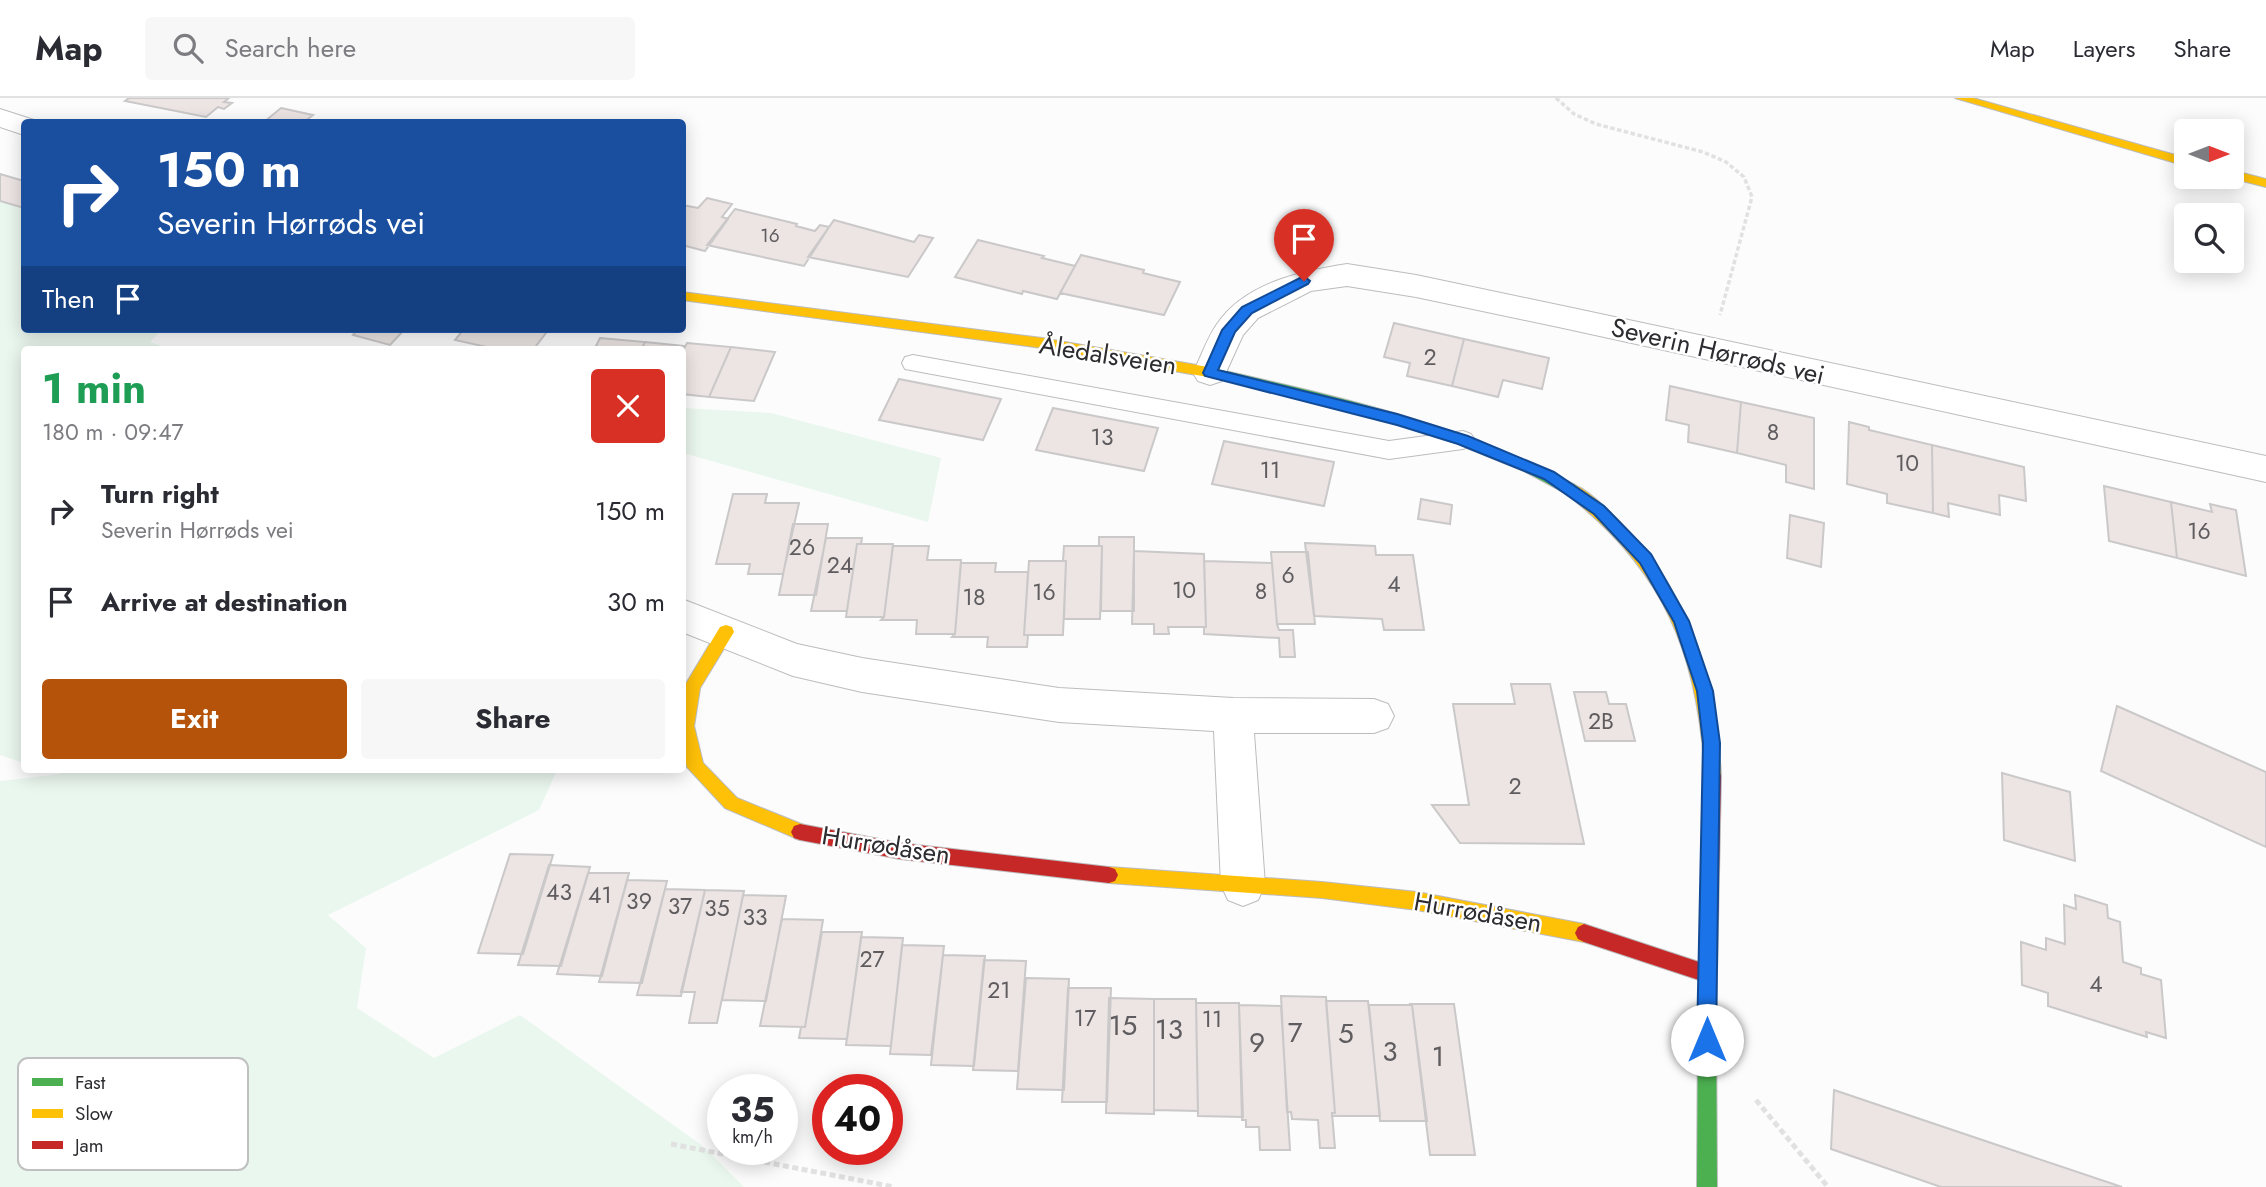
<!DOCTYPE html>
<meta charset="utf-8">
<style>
body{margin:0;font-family:Jost,sans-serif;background:#f7f7f7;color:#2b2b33;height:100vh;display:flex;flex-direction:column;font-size:26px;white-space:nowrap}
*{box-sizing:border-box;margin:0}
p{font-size:23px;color:#7c7c81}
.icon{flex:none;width:38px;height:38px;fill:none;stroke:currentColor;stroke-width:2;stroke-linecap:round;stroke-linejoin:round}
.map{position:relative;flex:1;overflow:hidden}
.sheet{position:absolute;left:21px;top:248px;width:665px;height:427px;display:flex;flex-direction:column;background:#fff;border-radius:7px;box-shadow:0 4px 18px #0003}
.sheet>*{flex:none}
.banner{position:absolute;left:21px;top:21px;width:665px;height:214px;border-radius:7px;box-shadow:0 4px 18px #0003;background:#1a4fa0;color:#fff;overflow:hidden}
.needle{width:46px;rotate:90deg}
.fabs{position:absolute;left:2174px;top:21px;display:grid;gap:14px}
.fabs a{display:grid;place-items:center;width:70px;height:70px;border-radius:7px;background:#fff;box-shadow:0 4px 18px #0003;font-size:35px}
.speed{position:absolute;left:707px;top:976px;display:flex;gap:14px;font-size:35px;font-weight:700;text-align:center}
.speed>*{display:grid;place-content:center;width:91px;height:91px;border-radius:50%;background:#fff;box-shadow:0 4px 18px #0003;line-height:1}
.speed small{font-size:18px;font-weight:400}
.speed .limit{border:10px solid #d22;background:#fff;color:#111}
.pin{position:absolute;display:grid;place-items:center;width:60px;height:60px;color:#fff;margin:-72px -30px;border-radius:50% 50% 50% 0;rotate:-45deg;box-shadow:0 0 7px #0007}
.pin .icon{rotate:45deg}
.me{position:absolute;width:77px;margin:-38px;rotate:0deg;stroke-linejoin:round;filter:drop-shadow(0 0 5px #0008)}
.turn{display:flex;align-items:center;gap:24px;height:147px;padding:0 21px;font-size:32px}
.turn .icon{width:91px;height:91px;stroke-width:2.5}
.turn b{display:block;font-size:49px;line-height:60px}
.then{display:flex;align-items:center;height:66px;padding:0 21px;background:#0003;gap:14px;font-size:26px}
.round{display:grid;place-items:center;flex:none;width:74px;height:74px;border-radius:7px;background:#f7f7f7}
.headline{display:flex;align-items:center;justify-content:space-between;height:119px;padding:0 21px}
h1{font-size:42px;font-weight:700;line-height:52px;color:#1e9e55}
.button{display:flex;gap:14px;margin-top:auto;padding:14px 21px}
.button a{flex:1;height:80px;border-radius:7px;background:#b45309;color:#fff;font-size:28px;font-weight:700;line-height:80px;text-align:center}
.button a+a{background:#f7f7f7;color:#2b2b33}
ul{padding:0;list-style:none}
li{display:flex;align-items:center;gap:21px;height:91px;padding:0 21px}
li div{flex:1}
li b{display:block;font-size:26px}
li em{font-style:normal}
header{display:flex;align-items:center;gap:42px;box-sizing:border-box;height:98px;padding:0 35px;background:#fff;border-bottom:2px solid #e1e1e2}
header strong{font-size:33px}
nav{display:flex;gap:38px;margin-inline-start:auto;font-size:24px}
.search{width:490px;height:63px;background:#f7f7f7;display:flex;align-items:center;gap:18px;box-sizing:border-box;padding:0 24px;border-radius:7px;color:#7c7c81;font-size:26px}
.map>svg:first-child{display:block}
</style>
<header>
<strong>Map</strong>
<div class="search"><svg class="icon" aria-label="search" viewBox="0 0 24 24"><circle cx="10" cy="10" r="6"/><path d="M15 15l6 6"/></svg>Search here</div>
<nav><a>Map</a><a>Layers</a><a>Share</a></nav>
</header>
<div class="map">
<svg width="2266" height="1089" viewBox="0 0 2266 1089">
<rect width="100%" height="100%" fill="#fcfcfd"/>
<path fill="#eaf7ee" d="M 0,95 L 24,100 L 24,231 L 162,231 L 150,244 L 172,252 L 24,252 L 24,665 L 0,657 Z
M 683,310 L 771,315 L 941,360 L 928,424 L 683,355 Z
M 49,672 L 557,672 L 539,712 L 328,817 L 366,850 L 357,910 L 434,960 L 520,917 L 704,1049 L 744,1089 L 0,1089 L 0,683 L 62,676 Z"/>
<path fill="#ece5e4" stroke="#cac8c8" stroke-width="2" d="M 129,0 L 229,0 L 224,4 L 232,5 L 224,11 L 218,9 L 206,19 L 125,3 Z
M 281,10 L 313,17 L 304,24 L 264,24 Z
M 0,76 L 24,83 L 24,110 L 0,103 Z
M 707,100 L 732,106 L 722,119 L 728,121 L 705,153 L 682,147 L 682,107 L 698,110 Z
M 735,111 L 797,126 L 796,128 L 815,133 L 820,127 L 829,129 L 804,168 L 707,147 Z
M 834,122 L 914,144 L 919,137 L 933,140 L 908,179 L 808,159 Z
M 978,142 L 1044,158 L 1042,160 L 1075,168 L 1057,201 L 1023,193 L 1022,196 L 955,179 Z
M 1081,157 L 1144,172 L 1143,175 L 1180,184 L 1164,217 L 1060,195 Z
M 1394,225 L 1464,241 L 1452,288 L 1407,278 L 1410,265 L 1384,259 Z
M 358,231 L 405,231 L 390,247 L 353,237 Z
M 464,231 L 549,231 L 533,252 L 500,252 L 455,242 Z
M 600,240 L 645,244 L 641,252 L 594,252 Z
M 1464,241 L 1549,260 L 1542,291 L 1503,282 L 1498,299 L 1452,288 Z
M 645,244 L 685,248 L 682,254 L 682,252 L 641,252 Z
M 687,245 L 731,249 L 709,299 L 682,296 L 682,254 Z
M 731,249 L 775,254 L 754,303 L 709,299 Z
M 899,281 L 1001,301 L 983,342 L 879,322 Z
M 1670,288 L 1741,304 L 1737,355 L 1688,344 L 1689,327 L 1666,322 Z
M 1741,304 L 1814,320 L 1814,391 L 1786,384 L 1786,367 L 1737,355 Z
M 1053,310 L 1158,330 L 1144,373 L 1036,352 Z
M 1849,324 L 1869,329 L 1869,332 L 1932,347 L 1933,415 L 1887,405 L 1887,396 L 1847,386 Z
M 1224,343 L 1334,364 L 1324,408 L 1212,386 Z
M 1932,347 L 2024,369 L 2026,403 L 1999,397 L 2000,417 L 1948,405 L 1949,419 L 1933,415 Z
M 2104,388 L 2171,404 L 2177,460 L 2109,443 Z
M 733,396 L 767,396 L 765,405 L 799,405 L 783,476 L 748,476 L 750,466 L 716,466 Z
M 1421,401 L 1452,407 L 1450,426 L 1418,421 Z
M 2171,404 L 2212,414 L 2210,406 L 2236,412 L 2246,478 L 2177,460 Z
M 1790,417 L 1824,425 L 1821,469 L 1787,460 Z
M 793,426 L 828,426 L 816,497 L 779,497 Z
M 1099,439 L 1134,439 L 1134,513 L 1101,513 L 1102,448 L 1099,448 Z
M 826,440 L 862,440 L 861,446 L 857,446 L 847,513 L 811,513 Z
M 1305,445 L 1375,448 L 1376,457 L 1413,457 L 1424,532 L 1384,532 L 1382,521 L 1314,518 Z
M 857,446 L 893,446 L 884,519 L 846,519 Z
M 893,448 L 929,448 L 927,462 L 961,462 L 955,536 L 916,536 L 917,522 L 881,522 L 884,519 Z
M 1064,448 L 1102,448 L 1100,521 L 1064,521 L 1066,463 L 1063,463 Z
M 1134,453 L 1204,456 L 1206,529 L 1168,529 L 1169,536 L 1154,536 L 1154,526 L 1132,526 Z
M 1271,454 L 1308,454 L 1315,526 L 1277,526 Z
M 1029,463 L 1066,463 L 1063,537 L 1024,537 Z
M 1204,463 L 1272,465 L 1277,526 L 1279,532 L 1293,532 L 1295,559 L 1280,559 L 1279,540 L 1204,536 L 1204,529 L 1206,529 Z
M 961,465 L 996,465 L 995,474 L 1028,474 L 1024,537 L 1028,537 L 1027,549 L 987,549 L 988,539 L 952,539 L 955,536 Z
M 1511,586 L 1550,586 L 1584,746 L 1460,745 L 1432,707 L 1469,707 L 1453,606 L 1515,606 Z
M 1574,594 L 1606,594 L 1609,606 L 1626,606 L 1635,643 L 1585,643 Z
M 2117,608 L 2266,674 L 2266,749 L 2101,673 Z
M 2002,675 L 2070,694 L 2075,763 L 2004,742 Z
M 510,756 L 553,757 L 523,856 L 478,855 Z
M 549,767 L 590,769 L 561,868 L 518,867 Z
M 588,775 L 629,775 L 602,878 L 557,876 Z
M 627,782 L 667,783 L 642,885 L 599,884 Z
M 665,791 L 705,792 L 681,898 L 637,897 Z
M 705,792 L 744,793 L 717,925 L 689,925 L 695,894 L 681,894 Z
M 743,797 L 786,798 L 766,903 L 722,902 Z
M 2075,797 L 2107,807 L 2108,820 L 2120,824 L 2123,864 L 2141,870 L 2141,876 L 2161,882 L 2166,940 L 2146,934 L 2147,939 L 2048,908 L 2048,895 L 2022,887 L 2021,844 L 2046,852 L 2046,840 L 2065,846 L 2064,807 L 2076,811 Z
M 782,821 L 823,822 L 805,929 L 760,928 Z
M 822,834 L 862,834 L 847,941 L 799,940 L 801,929 L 805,929 Z
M 861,839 L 903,840 L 891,948 L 846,947 Z
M 902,847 L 944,848 L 931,957 L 890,956 Z
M 943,857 L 985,858 L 974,968 L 931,967 Z
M 984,862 L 1026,863 L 1018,973 L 973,972 Z
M 1026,880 L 1069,881 L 1064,992 L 1017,991 Z
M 1068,890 L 1111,890 L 1107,1004 L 1062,1004 Z
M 1281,898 L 1326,899 L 1335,1015 L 1332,1015 L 1335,1050 L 1320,1050 L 1318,1022 L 1292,1021 L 1291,1014 L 1287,1014 Z
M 1109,900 L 1154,901 L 1154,1016 L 1106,1015 Z
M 1154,901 L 1196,901 L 1198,1013 L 1154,1012 Z
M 1326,903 L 1368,903 L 1380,1018 L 1332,1018 L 1332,1015 L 1335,1015 Z
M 1196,905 L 1239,905 L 1243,1019 L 1198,1018 Z
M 1409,906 L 1454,906 L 1475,1057 L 1430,1057 L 1412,907 Z
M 1239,907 L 1281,908 L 1290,1052 L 1260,1052 L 1259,1029 L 1246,1029 L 1246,1022 L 1242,1022 Z
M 1369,907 L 1412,907 L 1427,1023 L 1380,1023 Z
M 1834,992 L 2122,1089 L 1941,1089 L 1831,1051 Z"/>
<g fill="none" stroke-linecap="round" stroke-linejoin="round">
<defs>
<path id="lane" d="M 913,257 L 1389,343 L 1463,333 L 1471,336 L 1475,342 L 1471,348 L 1463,351 L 1389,361 L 905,271 L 902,265 L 905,259 Z"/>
<path id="street" d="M 0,11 L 34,22 L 36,24 L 24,24 L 24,37 L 0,29 Z
M 1347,166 L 1416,177 L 1563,208 L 2266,358 L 2266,384 L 1563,230 L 1416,199 L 1347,188 L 1311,193 L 1258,220 L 1243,237 L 1222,283 L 1210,287 L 1198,283 L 1193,275 C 1201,259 1207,240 1217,226 C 1245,185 1301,173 1347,166 Z
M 682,501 L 797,546 L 862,560 L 1059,590 L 1233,600 L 1374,601 L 1388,606 L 1394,618 L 1388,630 L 1374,635 L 1254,635 L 1265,787 L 1258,802 L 1243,808 L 1228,802 L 1221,787 L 1214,633 L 1059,624 L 862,594 L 793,578 L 682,534 Z"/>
<path id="fast" d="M 1208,269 C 1335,298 1460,325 1575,387 L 1577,391 L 1575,395 L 1565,395 L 1524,373 L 1435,337 L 1348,312 L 1203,277 L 1201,274 L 1203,271 Z
M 1707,915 L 1714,917 L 1716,924 L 1717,1089 L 1697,1089 L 1698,924 L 1700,917 Z"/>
<path id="slow" d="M 1955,0 L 1973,0 L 2186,60 L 2186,68 Z
M 2231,72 L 2266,81 L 2266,89 L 2227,79 L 2231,79 Z
M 682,194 L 1042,240 L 1208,269 L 1215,274 L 1208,279 L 1042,250 L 682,202 Z
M 1570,385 C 1588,391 1607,411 1621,425 C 1689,494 1716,583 1721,678 L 1719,683 L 1713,686 L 1707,683 L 1705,678 C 1698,555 1664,471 1565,395 L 1563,391 L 1565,387 Z
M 726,527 L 732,529 L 734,534 L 700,590 L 694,628 L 703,665 L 737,700 L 806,728 L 809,734 L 806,740 L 800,742 L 725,710 L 687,669 L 682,650 L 684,589 L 720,529 Z
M 1109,769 L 1322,784 L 1417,794 L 1584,826 L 1590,829 L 1593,835 L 1590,841 L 1584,844 L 1417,812 L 1322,800 L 1109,785 L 1103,783 L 1100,777 L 1103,771 Z"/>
<path id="jam" d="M 1713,670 L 1719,673 L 1721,678 L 1716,924 L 1714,931 L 1707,933 L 1700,931 L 1698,924 L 1699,882 L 1584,844 L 1578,841 L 1575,835 L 1578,829 L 1584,826 L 1699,864 L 1705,678 L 1707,673 Z
M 800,726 L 900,745 L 1109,769 L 1115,771 L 1118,777 L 1115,783 L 1109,785 L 900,761 L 800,742 L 794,740 L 791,734 L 794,728 Z"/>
</defs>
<use href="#lane" stroke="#bcbcbe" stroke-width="2"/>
<use href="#street" stroke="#bcbcbe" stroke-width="2"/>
<use href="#fast" stroke="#bcbcbe" stroke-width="2"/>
<use href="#slow" stroke="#bcbcbe" stroke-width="2"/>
<use href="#jam" stroke="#bcbcbe" stroke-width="2"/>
<path stroke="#e1e1e1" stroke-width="3.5" stroke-dasharray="4.5 2.5" stroke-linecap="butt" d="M 1556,0 L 1574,16 L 1596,26 L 1703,54 L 1726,64 L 1744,79 L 1752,99 L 1720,217"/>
<path stroke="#e1e1e1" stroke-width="5" stroke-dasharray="6 3.5" stroke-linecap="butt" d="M 1756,1002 L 1828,1089
M 671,1046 L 894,1089"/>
<use href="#lane" fill="#fff" fill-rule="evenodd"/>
<use href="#street" fill="#fff" fill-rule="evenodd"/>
<use href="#fast" fill="#4caf50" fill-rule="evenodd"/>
<use href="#slow" fill="#ffc107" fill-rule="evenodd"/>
<use href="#jam" fill="#c62828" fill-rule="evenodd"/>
</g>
<path fill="#1a73e8" stroke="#114b97" stroke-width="2" d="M 1304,178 L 1310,183 L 1308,186 L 1252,215 L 1235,234 L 1218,272 L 1397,316 L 1468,338 L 1554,374 L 1604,408 L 1651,456 L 1689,523 L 1713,593 L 1720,645 L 1716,942 L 1713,949 L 1707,952 L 1700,949 L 1697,942 L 1703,645 L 1697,593 L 1674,524 L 1640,465 L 1594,416 L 1544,381 L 1458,346 L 1397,327 L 1205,278 L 1203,275 L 1222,232 L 1242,209 Z"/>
<g text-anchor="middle" stroke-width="5" stroke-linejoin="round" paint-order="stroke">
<g font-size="19" fill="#5f5c5f">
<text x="770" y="144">16</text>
</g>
<g font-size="23" fill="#5f5c5f">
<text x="1430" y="267">2</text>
<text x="1773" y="342">8</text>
<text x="1102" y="347">13</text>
<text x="1907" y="373">10</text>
<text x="1270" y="380">11</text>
<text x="2199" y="441">16</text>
<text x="802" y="457">26</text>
<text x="840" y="475">24</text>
<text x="1288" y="485">6</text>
<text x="1394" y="494">4</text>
<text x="1184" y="500">10</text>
<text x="1261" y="501">8</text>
<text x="1044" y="502">16</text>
<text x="974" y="507">18</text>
<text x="1601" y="631">2B</text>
<text x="1515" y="696">2</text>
<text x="559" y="802">43</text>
<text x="600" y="805">41</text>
<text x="639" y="811">39</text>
<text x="680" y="816">37</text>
<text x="717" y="818">35</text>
<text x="755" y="827">33</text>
<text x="872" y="869">27</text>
<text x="2096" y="894">4</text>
<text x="999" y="900">21</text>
<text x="1085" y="928">17</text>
<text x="1212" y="929">11</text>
</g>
<g font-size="26" fill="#2d2c30" stroke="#fff">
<text transform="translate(1718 253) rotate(13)" y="9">Severin Hørrøds vei</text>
<text transform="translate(1108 257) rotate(9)" y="9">Åledalsveien</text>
<text transform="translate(886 747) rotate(9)" y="9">Hurrødåsen</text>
<text transform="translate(1478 814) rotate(10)" y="9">Hurrødåsen</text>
</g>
<g font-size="28" fill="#5f5c5f">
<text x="1123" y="937">15</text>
<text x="1169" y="941">13</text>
<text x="1295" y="944">7</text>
<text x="1346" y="945">5</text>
<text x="1257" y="954">9</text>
<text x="1390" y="963">3</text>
<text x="1438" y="968">1</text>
</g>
</g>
<rect x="18" y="960" width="230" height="112" rx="10" fill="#fff" stroke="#c0c0c1" stroke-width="2"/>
<rect x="32" y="980" width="31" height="8" fill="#4caf50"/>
<rect x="32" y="1011" width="31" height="9" fill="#ffc107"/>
<rect x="32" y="1043" width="31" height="8" fill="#c62828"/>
<g font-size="19" fill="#2d2c30">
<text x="75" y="991">Fast</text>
<text x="75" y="1022">Slow</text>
<text x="75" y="1054">Jam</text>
</g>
</svg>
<div class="fabs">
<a><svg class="needle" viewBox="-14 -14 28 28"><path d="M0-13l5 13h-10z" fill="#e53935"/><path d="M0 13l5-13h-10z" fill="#7c7c81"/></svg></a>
<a><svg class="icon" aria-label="search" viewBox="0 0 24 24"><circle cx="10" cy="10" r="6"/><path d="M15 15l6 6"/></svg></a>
</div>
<div class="speed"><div>35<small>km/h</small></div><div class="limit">40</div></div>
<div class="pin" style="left:1304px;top:183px;background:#d93025"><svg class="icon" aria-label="arrive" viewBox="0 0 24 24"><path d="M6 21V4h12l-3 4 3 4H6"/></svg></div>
<svg class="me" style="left:1707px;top:942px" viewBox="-20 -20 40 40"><circle r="19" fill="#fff"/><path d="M0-13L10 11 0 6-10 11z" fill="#1a73e8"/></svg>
<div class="banner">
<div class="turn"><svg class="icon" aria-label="right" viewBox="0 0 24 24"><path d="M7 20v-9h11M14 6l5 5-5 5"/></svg><div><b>150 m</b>Severin Hørrøds vei</div></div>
<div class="then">Then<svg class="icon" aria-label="arrive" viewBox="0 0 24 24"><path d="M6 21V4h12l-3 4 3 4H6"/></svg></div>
</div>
<section class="sheet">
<div class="headline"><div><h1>1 min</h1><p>180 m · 09:47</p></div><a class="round" style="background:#d93025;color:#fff"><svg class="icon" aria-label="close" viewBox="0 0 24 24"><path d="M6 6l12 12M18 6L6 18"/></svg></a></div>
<ul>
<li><svg class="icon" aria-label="right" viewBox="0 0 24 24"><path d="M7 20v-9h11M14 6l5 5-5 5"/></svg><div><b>Turn right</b><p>Severin Hørrøds vei</p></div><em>150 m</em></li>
<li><svg class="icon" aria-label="arrive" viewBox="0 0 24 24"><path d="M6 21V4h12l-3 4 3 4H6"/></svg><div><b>Arrive at destination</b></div><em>30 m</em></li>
</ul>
<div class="button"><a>Exit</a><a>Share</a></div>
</section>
</div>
